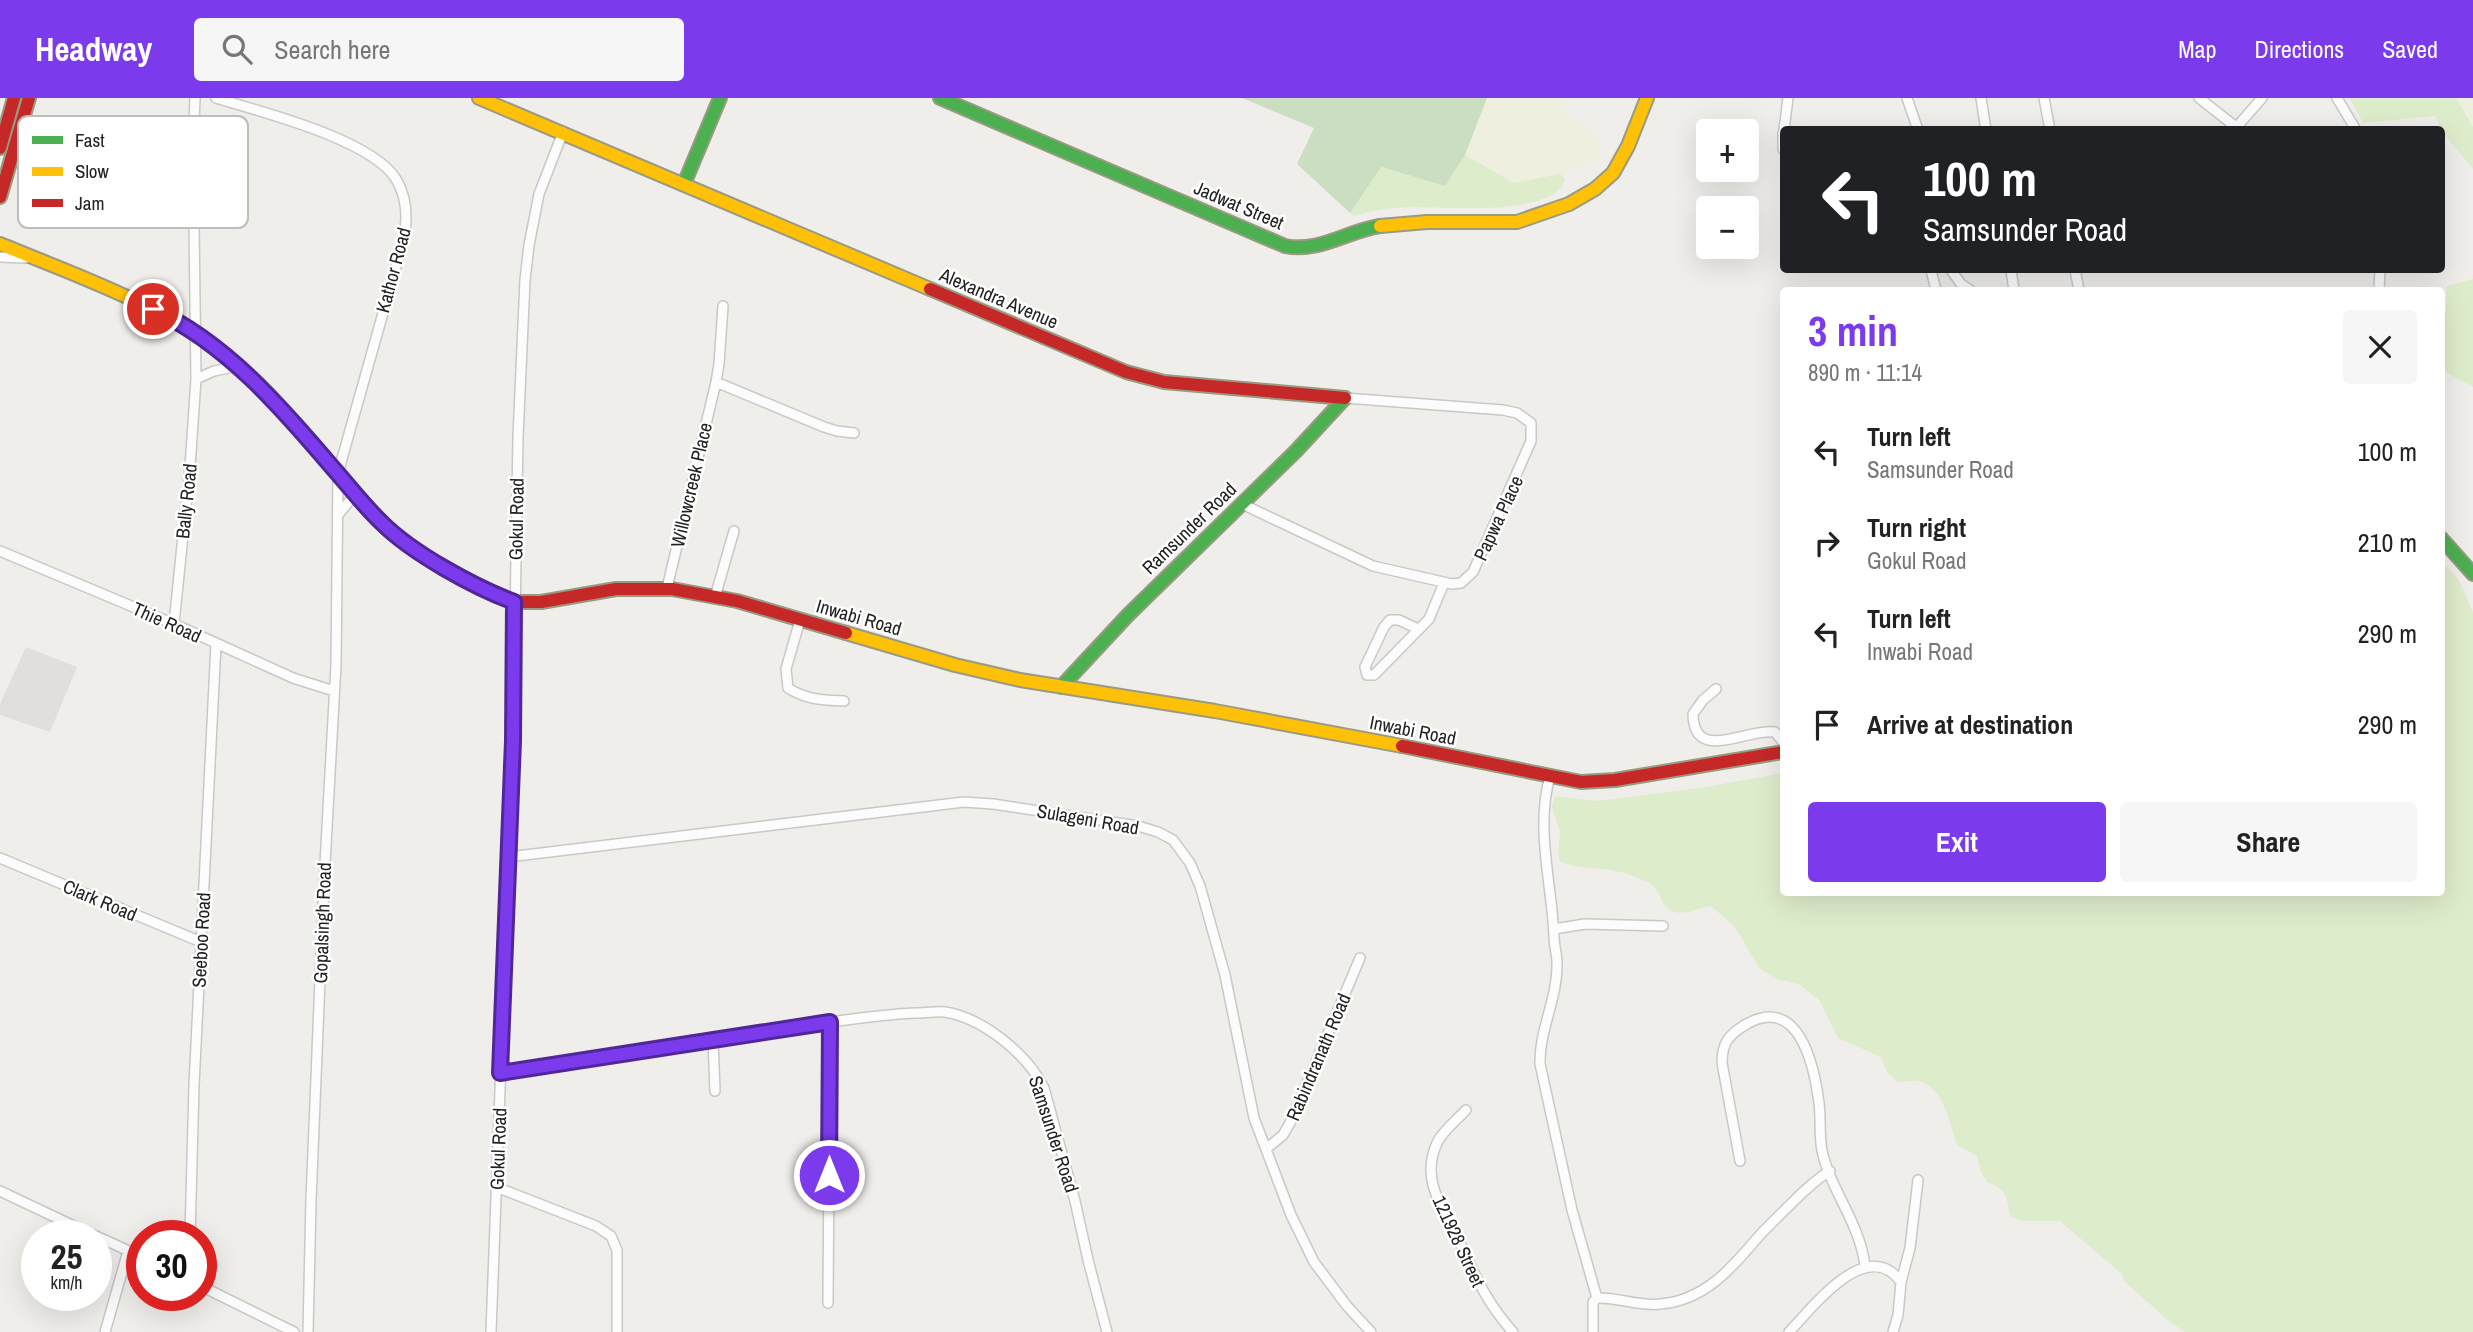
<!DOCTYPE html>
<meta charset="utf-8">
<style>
body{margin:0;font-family:"Archivo Narrow",sans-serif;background:#f6f6f6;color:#222;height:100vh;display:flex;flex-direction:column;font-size:26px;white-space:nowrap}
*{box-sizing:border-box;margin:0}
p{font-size:23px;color:#767676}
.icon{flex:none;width:38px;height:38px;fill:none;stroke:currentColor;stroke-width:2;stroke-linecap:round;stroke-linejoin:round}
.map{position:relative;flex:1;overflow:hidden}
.panel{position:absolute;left:1780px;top:189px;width:665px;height:609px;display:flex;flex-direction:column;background:#fff;border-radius:7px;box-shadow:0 7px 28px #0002}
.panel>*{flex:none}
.banner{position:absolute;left:1780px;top:28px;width:665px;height:147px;border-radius:7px;box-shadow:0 7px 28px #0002;background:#202124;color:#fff;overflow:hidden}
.fabs{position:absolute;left:1696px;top:21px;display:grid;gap:14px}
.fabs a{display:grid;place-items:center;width:63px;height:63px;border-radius:7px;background:#fff;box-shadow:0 7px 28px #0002;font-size:35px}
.speed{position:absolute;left:21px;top:1122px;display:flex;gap:14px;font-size:35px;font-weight:700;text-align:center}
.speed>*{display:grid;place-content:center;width:91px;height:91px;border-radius:50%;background:#fff;box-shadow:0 7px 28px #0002;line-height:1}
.speed small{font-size:18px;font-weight:400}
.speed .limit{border:10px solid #d22;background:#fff;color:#111}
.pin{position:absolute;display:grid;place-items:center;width:60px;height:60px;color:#fff;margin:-30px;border:4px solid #fff;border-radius:50%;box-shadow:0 2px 7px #0007}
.me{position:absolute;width:77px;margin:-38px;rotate:0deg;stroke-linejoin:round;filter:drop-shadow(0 0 5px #0008)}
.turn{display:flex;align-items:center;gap:24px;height:147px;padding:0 28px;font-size:32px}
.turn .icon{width:91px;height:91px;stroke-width:2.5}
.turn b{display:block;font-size:49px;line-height:60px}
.round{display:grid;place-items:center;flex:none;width:74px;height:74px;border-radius:7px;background:#f6f6f6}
.overview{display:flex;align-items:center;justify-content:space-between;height:119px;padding:0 28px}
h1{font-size:42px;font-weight:800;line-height:52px;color:#7c3aed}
.primary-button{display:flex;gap:14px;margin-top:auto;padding:14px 28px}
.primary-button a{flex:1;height:80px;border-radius:7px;background:#7c3aed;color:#fff;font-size:28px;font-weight:800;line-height:80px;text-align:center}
.primary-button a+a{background:#f6f6f6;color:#222}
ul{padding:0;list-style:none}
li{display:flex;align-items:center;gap:21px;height:91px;padding:0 28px}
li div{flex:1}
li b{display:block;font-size:26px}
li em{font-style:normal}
header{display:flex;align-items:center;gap:42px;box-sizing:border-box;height:98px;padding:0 35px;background:#7c3aed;color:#fff}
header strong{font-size:33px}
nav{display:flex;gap:38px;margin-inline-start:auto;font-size:24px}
.search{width:490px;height:63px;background:#f6f6f6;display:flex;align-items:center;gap:18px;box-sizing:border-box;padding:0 24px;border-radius:7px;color:#767676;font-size:26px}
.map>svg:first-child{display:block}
</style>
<header>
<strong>Headway</strong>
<div class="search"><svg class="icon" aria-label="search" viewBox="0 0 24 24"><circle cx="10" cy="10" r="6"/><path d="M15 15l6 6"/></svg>Search here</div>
<nav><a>Map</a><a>Directions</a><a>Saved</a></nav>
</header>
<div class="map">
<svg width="2473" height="1234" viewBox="0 0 2473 1234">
<rect width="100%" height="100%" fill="#f0eeeb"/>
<path fill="#efefdf" d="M 1487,0 L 1564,0 L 1560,14 L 1596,34 L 1601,60 L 1560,76 L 1514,85 L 1465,57 Z
M 2456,0 L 2473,0 L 2473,29 L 2459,4 Z"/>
<path fill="#ddeccb" d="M 2350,0 L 2456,0 L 2473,29 L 2473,71 L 2443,35 L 2435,18 L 2363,25 Z
M 1465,57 L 1514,85 L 1560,76 L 1565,82 C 1552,119 1445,109 1413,109 C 1393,109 1373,112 1354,118 L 1350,115 L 1380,69 L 1445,88 Z
M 2473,181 L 2473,289 L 2442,272 L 2447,188 Z
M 2441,462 L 2459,482 L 2473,514 L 2473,1234 L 2185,1234 L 2171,1225 L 2124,1183 L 2122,1176 L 2060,1123 L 2022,1123 L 2010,1118 C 2006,1097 2008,1092 1987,1084 L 1981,1074 L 1977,1058 L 1957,1047 C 1950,1027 1944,991 1921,984 C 1914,981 1905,984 1898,984 L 1887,974 L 1881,959 L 1838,940 L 1820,903 L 1799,886 L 1776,881 L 1759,870 L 1735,829 L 1711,808 C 1700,810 1684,817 1674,814 C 1661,810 1662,797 1654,789 C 1650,784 1637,780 1630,777 C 1608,768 1584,773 1561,764 L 1558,757 L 1560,734 L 1552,708 L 1555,698 L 1598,703 L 1706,689 L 1783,675 L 1783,794 L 2441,794 Z"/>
<path fill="#cbdec1" d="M 1242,0 L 1487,0 L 1465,57 L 1445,88 L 1381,69 L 1350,115 L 1297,66 L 1314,30 Z"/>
<path fill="#e0dfde" d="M 26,549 L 77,569 L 50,634 L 0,617 L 0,606 Z"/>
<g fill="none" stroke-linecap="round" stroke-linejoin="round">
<defs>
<path id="street" d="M 216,0 C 261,14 371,41 396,81 C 408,101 408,122 403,144 L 338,375 L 336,567 L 324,784 L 311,1102 L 308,1234
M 1907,0 L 1918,32
M 1981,0 L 1986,32
M 2044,0 L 2050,32
M 2199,0 L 2236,29
M 2337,0 L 2356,32
M 1784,32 L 1788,0
M 2234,32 L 2262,0
M 1783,35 L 1783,51
M 0,159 L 26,160
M 1931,172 L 1936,192
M 1951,172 L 1961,186 L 1970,192
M 2011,172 L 2014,192
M 2075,172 L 2079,192
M 2379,192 L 2380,172
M 196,281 L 214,273 L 238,268
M 716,284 L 824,329 L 837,333 L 854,335
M 1242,406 L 1373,468 L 1452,486 L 1461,485 L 1473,474 L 1531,343 L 1531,325 L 1517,315 L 1503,312 L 1345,300
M 338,417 L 355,396
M 0,453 L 174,526 L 293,580 L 334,593
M 667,490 L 716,284 L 719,266 L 723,208
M 715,499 L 734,433
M 800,522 L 786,571 L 788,590 C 807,602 822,602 844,603
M 174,526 L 190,369 L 196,281 L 193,50 L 195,0
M 1418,531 L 1399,522 L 1390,522 L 1384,529 L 1365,569 L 1367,577 L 1374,577 L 1429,521 L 1444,485
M 1716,591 L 1703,602 L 1693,616 C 1694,666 1746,630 1775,634 L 1783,644
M 1550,678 C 1535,731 1552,785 1554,839 C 1554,848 1557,856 1557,865 C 1558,900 1539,932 1540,966 L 1572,1112 L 1597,1200
M 508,759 L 964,704 L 993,706 L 1138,728 L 1158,734 L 1173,742 L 1190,765 L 1200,788 L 1225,877 L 1254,1020 L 1291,1117 L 1314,1164 L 1347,1208 L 1371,1234
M 0,760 L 201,844
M 1554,831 L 1585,826 L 1663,828
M 713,941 L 715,993
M 500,975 C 601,959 701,943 802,928 C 840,923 879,916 918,915 C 927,915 937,913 945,914 C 983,920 1027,956 1044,990 L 1075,1103 L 1088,1162 L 1107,1234
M 1466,1012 C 1457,1022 1443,1032 1437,1045 C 1420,1082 1443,1110 1458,1141 C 1475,1177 1486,1204 1513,1234
M 1266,1051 L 1283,1037 L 1290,1025 L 1360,860
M 1740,1063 L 1722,965 C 1722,946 1728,937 1745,927 C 1798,895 1814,966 1819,1005 C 1821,1020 1819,1037 1822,1053 C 1831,1093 1860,1125 1865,1168
M 496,1089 L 596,1128 L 611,1138 L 617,1152 L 617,1234
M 0,1093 L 95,1138
M 96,1138 L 142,1159
M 190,1138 L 194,987 L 216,546
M 1901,1184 L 1910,1150 L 1918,1082
M 201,1188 L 294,1234
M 828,1205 L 830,924
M 105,1234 L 128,1153
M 491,1234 L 513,644 L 518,339 L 525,182 L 529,147 L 539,96 L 563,34
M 1593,1234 L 1593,1204 L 1597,1200 C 1618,1199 1639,1209 1661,1206 C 1705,1202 1732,1170 1759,1138 C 1772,1124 1787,1110 1801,1096 C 1810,1088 1819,1079 1830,1073
M 1789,1234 C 1813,1209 1867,1137 1901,1184 L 1898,1217 L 1893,1234"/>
<path id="fast" d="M 940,0 L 1285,148 C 1319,155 1347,133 1380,128
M 684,86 L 720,0
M 2441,440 L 2473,476
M 1061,589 L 1128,517 L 1296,353 L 1345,300"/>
<path id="slow" d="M 479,0 L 930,191
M 1380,128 L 1427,124 L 1517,124 L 1569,106 L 1595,91 L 1613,75 L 1628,48 L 1647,0
M 0,146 C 82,180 173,210 240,270 C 276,302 308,339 338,375 C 353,393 367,412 384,428 C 403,446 426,460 449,473
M 846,535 L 955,567 L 1020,582 L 1215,613 L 1402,648"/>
<path id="jam" d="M 0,50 L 14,0
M 0,99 L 29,0
M 930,191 L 1126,274 L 1164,284 L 1345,300
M 449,473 L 495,497 L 519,504 L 541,504 L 616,491 L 672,491 L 737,503 L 846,535
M 1402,648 L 1581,684 L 1615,682 L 1783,654"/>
</defs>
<use href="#street" stroke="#c9c8c7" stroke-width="12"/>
<use href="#fast" stroke="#999a82" stroke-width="16"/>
<use href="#slow" stroke="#999a82" stroke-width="16"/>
<use href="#jam" stroke="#999a82" stroke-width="16"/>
<use href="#street" stroke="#fdfcfc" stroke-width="9"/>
<use href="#fast" stroke="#4caf50" stroke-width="12"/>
<use href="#slow" stroke="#ffc107" stroke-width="12"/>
<use href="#jam" stroke="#c62828" stroke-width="12"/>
</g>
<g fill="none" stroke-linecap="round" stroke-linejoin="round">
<defs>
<path id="route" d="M 153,211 C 226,245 281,309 332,369 C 349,388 364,408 382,425 C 412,455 474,489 514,504 L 513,643 L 500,975 L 830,924 L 829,1077"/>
</defs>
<use href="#route" stroke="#51269a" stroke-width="18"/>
<use href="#route" stroke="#7c3aed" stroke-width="12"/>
</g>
<g text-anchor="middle" stroke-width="5" stroke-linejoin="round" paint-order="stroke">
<g font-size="19" fill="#222" stroke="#fff">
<text transform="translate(1239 107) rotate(23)" y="7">Jadwat Street</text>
<text transform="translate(393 172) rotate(-75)" y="7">Kathor Road</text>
<text transform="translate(999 200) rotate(23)" y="7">Alexandra Avenue</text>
<text transform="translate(691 387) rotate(-77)" y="7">Willowcreek Place</text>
<text transform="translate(186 403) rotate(-84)" y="7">Bally Road</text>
<text transform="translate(1498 420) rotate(-65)" y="7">Papwa Place</text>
<text transform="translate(516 421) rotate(-89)" y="7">Gokul Road</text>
<text transform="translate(1189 430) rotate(-44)" y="7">Ramsunder Road</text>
<text transform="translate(859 519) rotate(16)" y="7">Inwabi Road</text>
<text transform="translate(167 524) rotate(24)" y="7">Thie Road</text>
<text transform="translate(1413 632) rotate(11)" y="7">Inwabi Road</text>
<text transform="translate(1088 721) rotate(10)" y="7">Sulageni Road</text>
<text transform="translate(100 802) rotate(23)" y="7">Clark Road</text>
<text transform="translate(322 825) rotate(-88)" y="7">Gopalsingh Road</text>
<text transform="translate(201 842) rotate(-87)" y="7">Seeboo Road</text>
<text transform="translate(1318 959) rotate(-67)" y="7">Rabindranath Road</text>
<text transform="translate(1054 1036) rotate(72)" y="7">Samsunder Road</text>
<text transform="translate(498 1051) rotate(-88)" y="7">Gokul Road</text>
<text transform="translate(1459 1143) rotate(65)" y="7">121928 Street</text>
</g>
</g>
<rect x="18" y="18" width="230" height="112" rx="10" fill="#fff" stroke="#bdbdbd" stroke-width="2"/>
<rect x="32" y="38" width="31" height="8" fill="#4caf50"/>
<rect x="32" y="69" width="31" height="9" fill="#ffc107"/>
<rect x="32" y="101" width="31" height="8" fill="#c62828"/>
<g font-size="19" fill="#222">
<text x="75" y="49">Fast</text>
<text x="75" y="80">Slow</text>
<text x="75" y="112">Jam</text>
</g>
</svg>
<div class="fabs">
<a>+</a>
<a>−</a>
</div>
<div class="speed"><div>25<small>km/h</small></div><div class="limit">30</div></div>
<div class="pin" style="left:153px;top:211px;background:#d93025"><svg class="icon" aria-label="arrive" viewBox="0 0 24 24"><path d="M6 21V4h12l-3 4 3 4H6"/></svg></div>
<svg class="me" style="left:829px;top:1077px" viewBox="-20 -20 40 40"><circle r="17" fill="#7c3aed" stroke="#fff" stroke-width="3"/><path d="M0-11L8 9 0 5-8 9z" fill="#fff"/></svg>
<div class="banner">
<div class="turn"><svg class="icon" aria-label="left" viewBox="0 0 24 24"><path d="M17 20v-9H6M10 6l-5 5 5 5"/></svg><div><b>100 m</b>Samsunder Road</div></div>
</div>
<section class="panel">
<div class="overview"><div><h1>3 min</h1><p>890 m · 11:14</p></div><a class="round"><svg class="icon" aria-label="close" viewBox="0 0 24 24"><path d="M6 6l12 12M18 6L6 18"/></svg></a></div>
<ul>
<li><svg class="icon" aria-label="left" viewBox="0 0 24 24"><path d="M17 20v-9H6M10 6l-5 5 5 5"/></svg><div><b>Turn left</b><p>Samsunder Road</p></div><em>100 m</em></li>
<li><svg class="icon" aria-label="right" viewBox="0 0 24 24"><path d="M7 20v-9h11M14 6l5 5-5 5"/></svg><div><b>Turn right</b><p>Gokul Road</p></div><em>210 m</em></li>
<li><svg class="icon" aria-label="left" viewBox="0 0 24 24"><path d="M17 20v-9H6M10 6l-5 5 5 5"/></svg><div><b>Turn left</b><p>Inwabi Road</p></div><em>290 m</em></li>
<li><svg class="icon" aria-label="arrive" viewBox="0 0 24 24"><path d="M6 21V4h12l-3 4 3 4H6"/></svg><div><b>Arrive at destination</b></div><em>290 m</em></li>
</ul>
<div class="primary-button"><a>Exit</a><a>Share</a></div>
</section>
</div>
